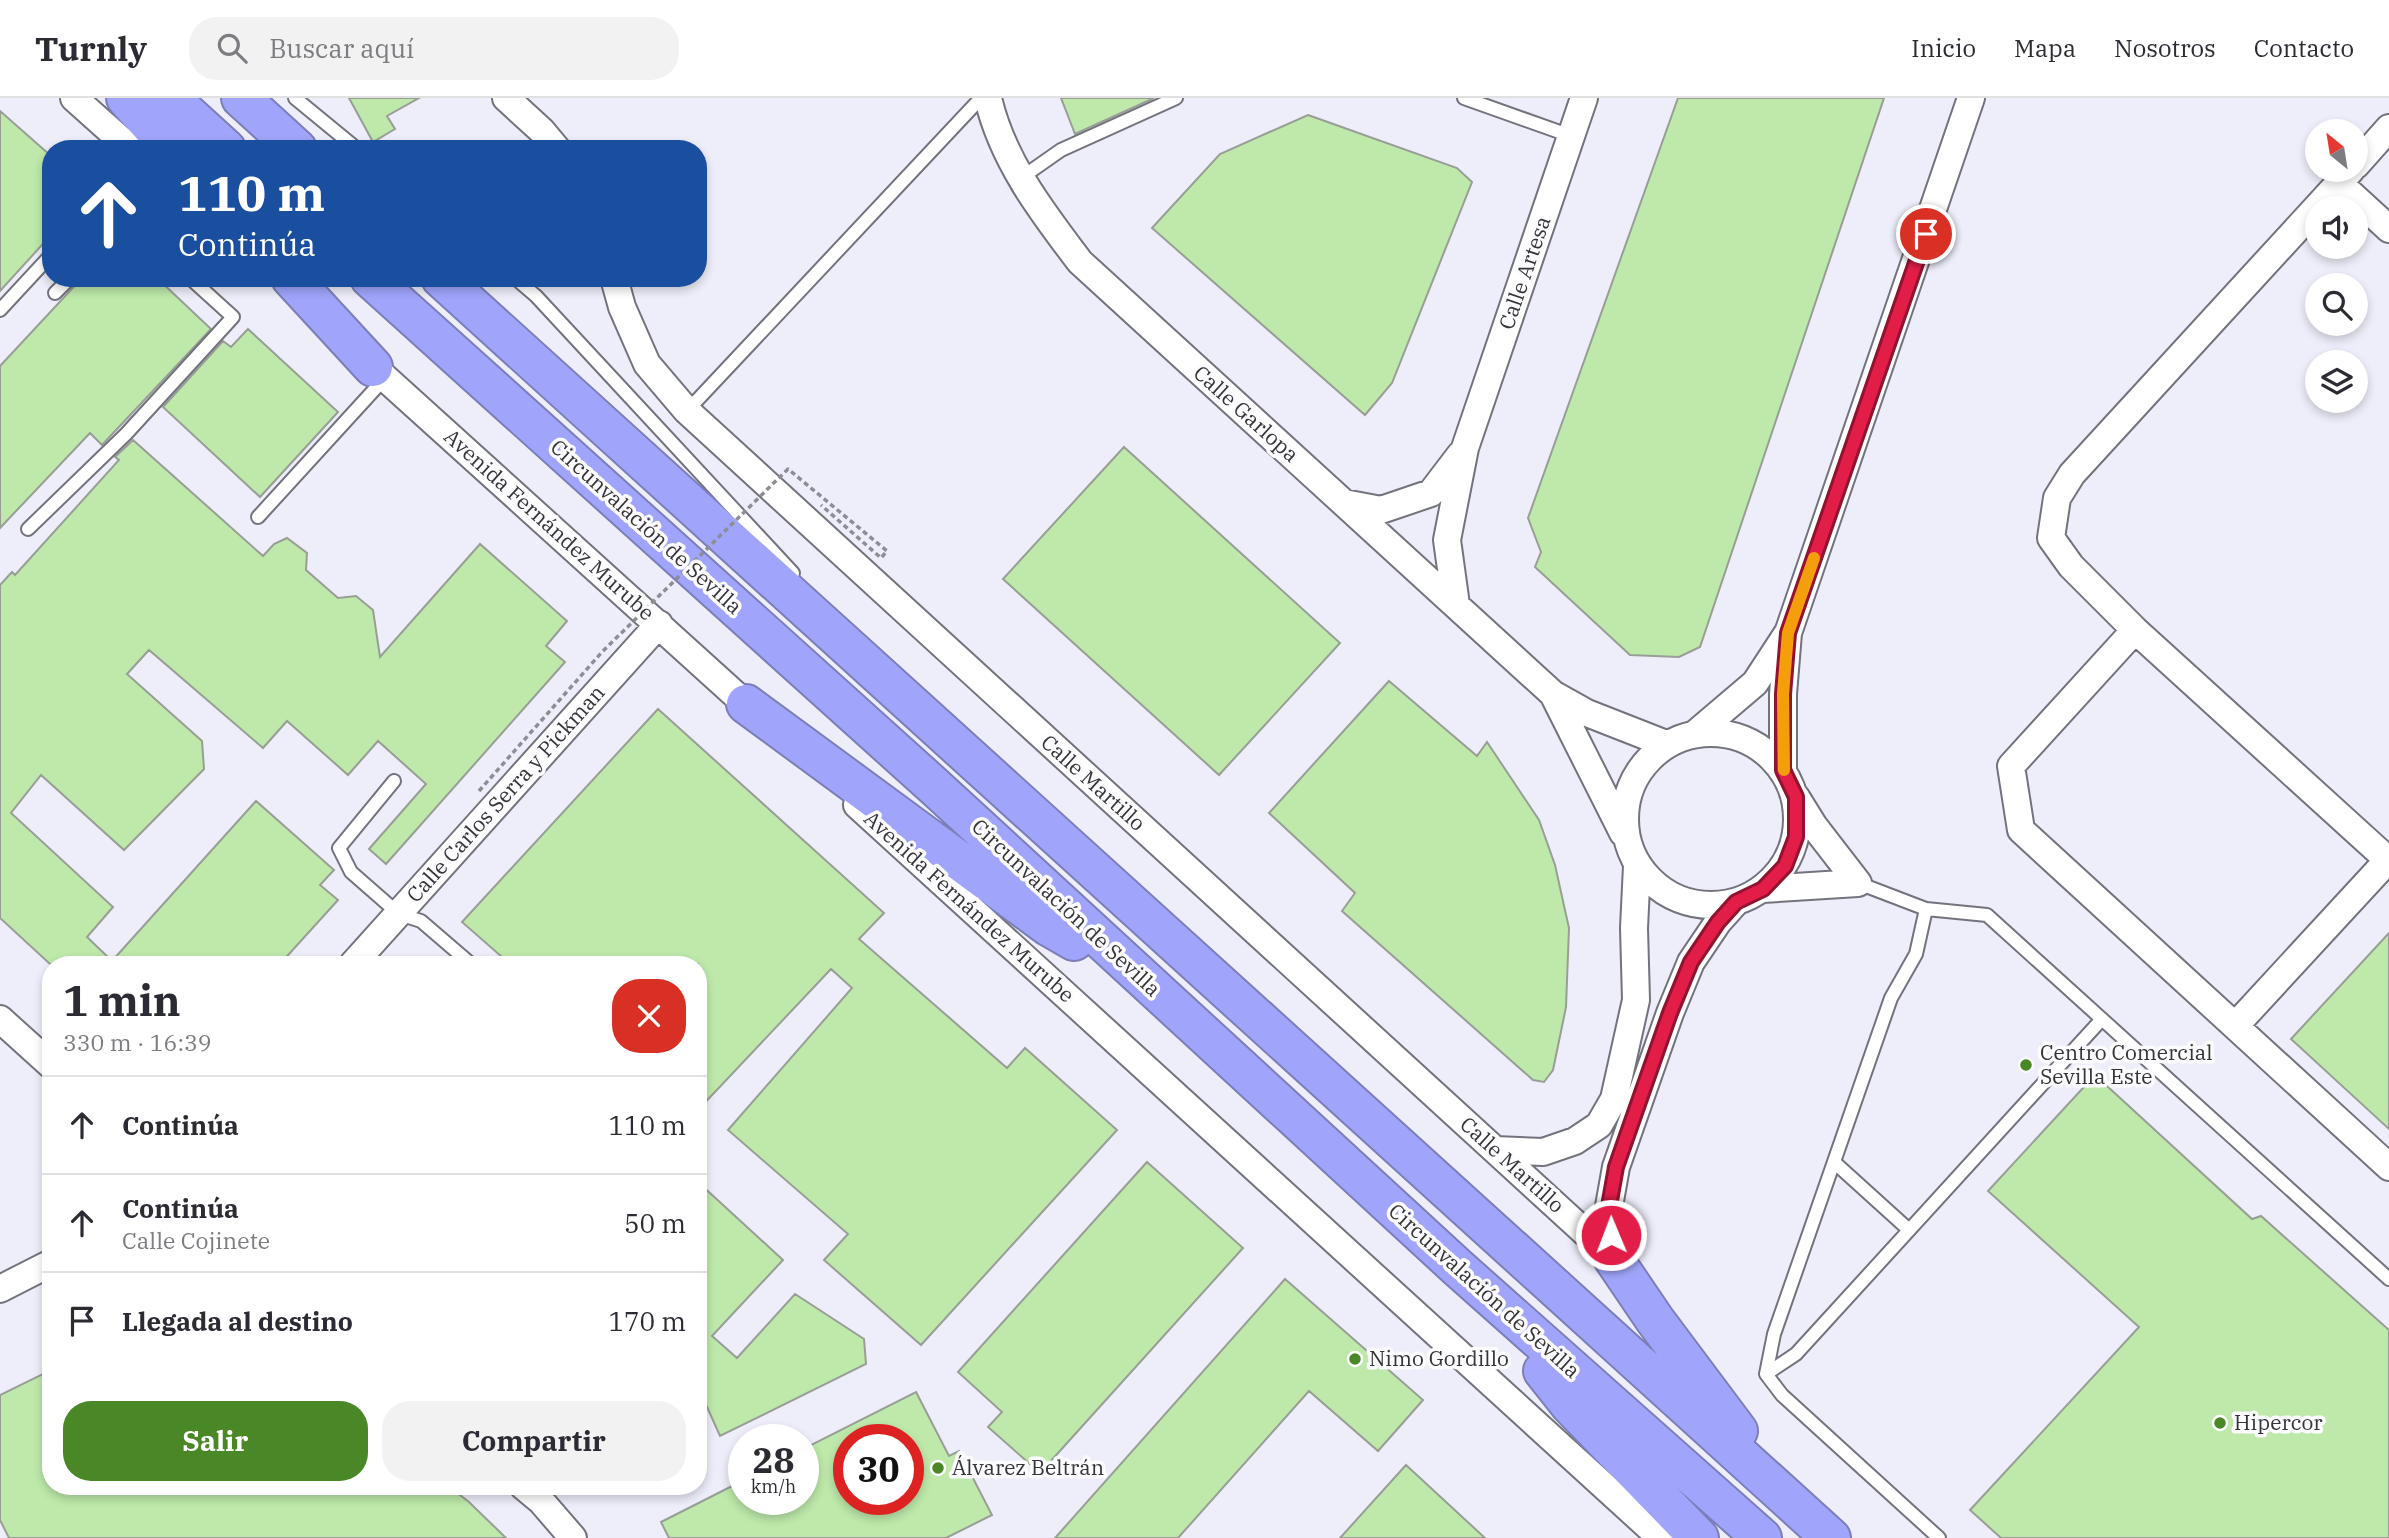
<!DOCTYPE html>
<html lang="es">
<meta charset="utf-8">
<style>
body{margin:0;font-family:"IBM Plex Serif",serif;background:#f2f2f3;color:#2b2b33;height:100vh;display:flex;flex-direction:column;font-size:26px;white-space:nowrap}
*{box-sizing:border-box;margin:0}
p{font-size:23px;color:#7c7c81}
.icon{flex:none;width:38px;height:38px;fill:none;stroke:currentColor;stroke-width:2;stroke-linecap:round;stroke-linejoin:round}
.map{position:relative;flex:1;overflow:hidden}
.side{position:absolute;left:42px;top:858px;width:665px;height:539px;display:flex;flex-direction:column;background:#fff;border-radius:28px;box-shadow:0 4px 10px #0003}
.side>*{flex:none}
.hud{position:absolute;left:42px;top:42px;width:665px;height:147px;border-radius:28px;box-shadow:0 4px 10px #0003;background:#1a4fa0;color:#fff;overflow:hidden}
.needle{width:46px;rotate:330deg}
.fabs{position:absolute;left:2305px;top:21px;display:grid;gap:14px}
.fabs a{display:grid;place-items:center;width:63px;height:63px;border-radius:50%;background:#fff;box-shadow:0 4px 10px #0003;font-size:35px}
.speed{position:absolute;left:728px;top:1326px;display:flex;gap:14px;font-size:35px;font-weight:700;text-align:center}
.speed>*{display:grid;place-content:center;width:91px;height:91px;border-radius:50%;background:#fff;box-shadow:0 4px 10px #0003;line-height:1}
.speed small{font-size:18px;font-weight:400}
.speed .limit{border:10px solid #d22;background:#fff;color:#111}
.pin{position:absolute;display:grid;place-items:center;width:60px;height:60px;color:#fff;margin:-30px;border:4px solid #fff;border-radius:50%;box-shadow:0 2px 7px #0007}
.me{position:absolute;width:77px;margin:-38px;rotate:359deg;stroke-linejoin:round;filter:drop-shadow(0 0 5px #0008)}
.turn{display:flex;align-items:center;gap:24px;height:147px;padding:0 21px;font-size:32px}
.turn .icon{width:91px;height:91px;stroke-width:2.5}
.turn b{display:block;font-size:49px;line-height:60px}
.round{display:grid;place-items:center;flex:none;width:74px;height:74px;border-radius:28px;background:#f2f2f3}
.headline{display:flex;align-items:center;justify-content:space-between;height:119px;padding:0 21px}
h1{font-size:42px;font-weight:700;line-height:52px}
.action{display:flex;gap:14px;margin-top:auto;padding:14px 21px}
.action a{flex:1;height:80px;border-radius:28px;background:#4a8726;color:#fff;font-size:28px;font-weight:700;line-height:80px;text-align:center}
.action a+a{background:#f2f2f3;color:#2b2b33}
ul{padding:0;list-style:none}
li{display:flex;align-items:center;gap:21px;height:98px;padding:0 21px;border-top:2px solid #e1e1e2}
li div{flex:1}
li b{display:block;font-size:26px}
li em{font-style:normal}
header{display:flex;align-items:center;gap:42px;box-sizing:border-box;height:98px;padding:0 35px;background:#fff;border-bottom:2px solid #e1e1e2}
header strong{font-size:33px}
nav{display:flex;gap:38px;margin-inline-start:auto;font-size:24px}
.search{width:490px;height:63px;background:#f2f2f3;display:flex;align-items:center;gap:18px;box-sizing:border-box;padding:0 24px;border-radius:28px;color:#7c7c81;font-size:26px}
.map>svg:first-child{display:block}
</style>
<header>
<strong>Turnly</strong>
<div class="search"><svg class="icon" aria-label="search" viewBox="0 0 24 24"><circle cx="10" cy="10" r="6"/><path d="M15 15l6 6"/></svg>Buscar aquí</div>
<nav><a>Inicio</a><a>Mapa</a><a>Nosotros</a><a>Contacto</a></nav>
</header>
<div class="map">
<svg width="2389" height="1440" viewBox="0 0 2389 1440">
<rect width="100%" height="100%" fill="#edeef9"/>
<path fill="#bee9aa" stroke="#989e96" stroke-width="2" fill-rule="evenodd" d="M 349,0 L 419,0 L 387,18 L 395,31 L 373,44 Z
M 1061,0 L 1154,0 L 1075,36 Z
M 1678,0 L 1884,0 L 1700,549 L 1679,559 L 1630,557 L 1535,469 L 1541,454 L 1528,420 Z
M 0,13 L 51,58 L 51,137 L 0,193 Z
M 1308,17 L 1457,70 L 1472,84 L 1392,285 L 1365,317 L 1152,130 L 1220,56 Z
M 82,180 L 157,180 L 211,231 L 102,347 L 90,335 L 0,430 L 0,268 Z
M 248,231 L 338,314 L 260,399 L 163,309 L 223,243 L 231,249 Z
M 133,342 L 263,458 L 274,446 L 287,440 L 307,455 L 306,472 L 338,500 L 356,498 L 373,512 L 380,559 L 480,446 L 567,523 L 546,548 L 565,564 L 386,766 L 369,751 L 426,686 L 378,643 L 348,677 L 287,623 L 263,650 L 149,552 L 127,576 L 202,643 L 204,671 L 124,752 L 41,677 L 11,715 L 113,809 L 87,839 L 112,863 L 256,703 L 334,772 L 320,787 L 338,802 L 280,866 L 50,866 L 0,820 L 0,487 L 12,474 L 15,477 L 119,362 L 115,359 Z
M 1124,349 L 1340,545 L 1219,677 L 1003,481 Z
M 1389,583 L 1477,658 L 1487,644 L 1539,722 L 1555,767 L 1569,830 L 1566,909 L 1553,972 L 1544,984 L 1533,982 L 1342,813 L 1355,795 L 1269,715 Z
M 658,611 L 884,815 L 859,841 L 1007,970 L 1025,950 L 1117,1032 L 921,1247 L 824,1162 L 848,1136 L 728,1032 L 852,890 L 831,871 L 698,1012 L 698,866 L 510,866 L 462,824 Z
M 2389,835 L 2389,1031 L 2291,941 Z
M 2095,977 L 2252,1121 L 2261,1118 L 2389,1232 L 2389,1440 L 2001,1440 L 1970,1412 L 2139,1229 L 1988,1093 Z
M 1147,1064 L 1243,1150 L 1040,1375 L 988,1329 L 1002,1314 L 958,1274 Z
M 698,1084 L 783,1162 L 712,1238 L 737,1260 L 795,1196 L 864,1241 L 866,1266 L 720,1338 L 698,1289 Z
M 1285,1181 L 1423,1302 L 1378,1353 L 1309,1293 L 1178,1440 L 1055,1440 Z
M 51,1272 L 51,1388 L 448,1388 L 469,1404 L 506,1440 L 9,1440 L 0,1422 L 0,1297 Z
M 916,1294 L 949,1358 L 959,1353 L 992,1417 L 946,1440 L 669,1440 L 661,1424 L 744,1382 L 744,1402 L 803,1402 L 803,1351 ZM 849,1342 L 908,1342 L 908,1402 L 849,1402 Z
M 1406,1367 L 1485,1440 L 1340,1440 Z"/>
<g fill="none" stroke-linecap="round" stroke-linejoin="round">
<defs>
<path id="lane" d="M 295,0 L 357,51
M 1464,0 L 1571,38
M 1021,80 L 1061,52 L 1176,0
M 515,180 L 536,198 L 793,475
M 55,195 L 70,180
M 0,212 L 51,157
M 687,313 L 981,0
M 258,419 L 385,280
M 28,431 L 126,336 L 233,219 L 190,180
M 394,683 L 339,750 L 351,774 L 399,816 L 421,823 L 471,866
M 1858,785 L 1926,811 L 1987,817 L 2389,1181
M 1926,811 L 1916,856 L 1891,900 L 1774,1236 L 1766,1276 L 1782,1297 L 1939,1440
M 1834,1064 L 1908,1131
M 1766,1276 L 1796,1256 L 2102,921"/>
<path id="street" d="M 74,0 L 131,51
M 506,0 L 542,33 L 557,51
M 988,0 C 1002,62 1042,114 1080,164 L 1553,596 L 1587,615 L 1666,646
M 2356,67 L 2389,30
M 2351,72 L 2072,376 L 2057,400 L 2051,440 L 2071,468 L 2135,532 L 2388,762
M 2339,85 L 2389,131
M 614,180 L 622,209 L 647,266 L 687,313 L 1613,1160
M 362,259 L 759,618
M 1344,405 L 1381,412 L 1431,395 L 1460,357
M 1456,507 L 1447,442 L 1465,350 L 1584,0
M 2135,532 L 2011,668 L 2021,732 L 2389,1069
M 1553,596 L 1623,735
M1625 721a86 86 0 1 1 172 0a86 86 0 1 1-172 0Z
M 1695,636 L 1755,585 L 1787,536
M 1783,672 L 1783,596 L 1788,535 L 1971,0
M 1796,699 L 1814,728 L 1858,785
M 857,707 L 1661,1440
M 1763,791 L 1858,785
M 353,866 L 659,526
M 0,921 L 51,967
M 2235,928 L 2389,761
M 1495,1052 L 1543,1054 L 1575,1043 L 1599,1027 L 1614,1001 L 1636,902 L 1634,830 L 1637,768
M 1613,1160 L 1608,1114 L 1616,1069 L 1670,915 L 1691,864 L 1718,824 L 1736,804
M 0,1191 L 51,1165
M 523,1388 L 541,1403 L 573,1440"/>
<path id="highway" d="M 126,0 L 172,51
M 170,0 L 226,51
M 241,0 L 297,51
M 291,180 L 373,269
M 370,180 L 935,689 L 1457,1169 L 1762,1440
M 441,180 L 1831,1440
M 746,606 L 1048,828 L 1074,843
M 1613,1160 L 1655,1222 L 1738,1333
M 1543,1273 L 1570,1307 L 1699,1440"/>
</defs>
<use href="#lane" stroke="#72737c" stroke-width="16"/>
<use href="#street" stroke="#72737c" stroke-width="30"/>
<use href="#highway" stroke="#7b7eb7" stroke-width="42"/>
<use href="#lane" stroke="#fff" stroke-width="12"/>
<use href="#street" stroke="#fff" stroke-width="26"/>
<use href="#highway" stroke="#a0a5fb" stroke-width="38"/>
<path stroke="#8d8d95" stroke-width="3.5" stroke-dasharray="5 3.5" stroke-linecap="butt" d="M 479,693 L 602,554 L 788,371 L 887,453 L 881,460 L 821,407"/>
</g>
<g fill="none" stroke-linecap="round" stroke-linejoin="round">
<defs>
<path id="route" d="M 1611,1137 L 1608,1114 L 1616,1069 L 1670,915 L 1691,864 L 1718,824 L 1736,804 L 1763,791 L 1785,768 L 1796,739 L 1796,699 L 1783,672 L 1783,596 L 1788,535 L 1926,136"/>
</defs>
<use href="#route" stroke="#92132f" stroke-width="18"/>
<use href="#route" stroke="#e11d48" stroke-width="12"/>
<path stroke="#f59e0b" stroke-width="12" d="M 1784,672 L 1783,596 L 1788,535 L 1814,460"/>
</g>
<g fill="#4a8726" stroke="#fcfcfe" stroke-width="2.5">
<circle cx="2026" cy="967" r="7"/>
<circle cx="1355" cy="1261" r="7"/>
<circle cx="2220" cy="1325" r="7"/>
<circle cx="938" cy="1370" r="7"/>
</g>
<g text-anchor="middle" stroke-width="7" stroke-linejoin="round" paint-order="stroke">
<g font-size="21" fill="#353539" stroke="#fcfcfe">
<text transform="translate(1525 175) rotate(-71)" y="7">Calle Artesa</text>
<text transform="translate(1246 316) rotate(42)" y="7">Calle Garlopa</text>
<text transform="translate(549 427) rotate(42)" y="7">Avenida Fernández Murube</text>
<text transform="translate(646 429) rotate(42)" y="7">Circunvalación de Sevilla</text>
<text transform="translate(1093 685) rotate(42)" y="7">Calle Martillo</text>
<text transform="translate(506 696) rotate(-48)" y="7">Calle Carlos Serra y Pickman</text>
<text transform="translate(969 809) rotate(42)" y="7">Avenida Fernández Murube</text>
<text transform="translate(1066 810) rotate(43)" y="7">Circunvalación de Sevilla</text>
<text transform="translate(1512 1067) rotate(42)" y="7">Calle Martillo</text>
<text transform="translate(1484 1193) rotate(42)" y="7">Circunvalación de Sevilla</text>
</g>
<g font-size="21" fill="#353539" stroke="#fcfcfe" text-anchor="start">
<text x="2040" y="962">Centro Comercial<tspan x="2040" dy="24">Sevilla Este</tspan></text>
<text x="1369" y="1268">Nimo Gordillo</text>
<text x="2234" y="1332">Hipercor</text>
<text x="952" y="1377">Álvarez Beltrán</text>
</g>
</g>
</svg>
<div class="fabs">
<a><svg class="needle" viewBox="-14 -14 28 28"><path d="M0-13l5 13h-10z" fill="#e53935"/><path d="M0 13l5-13h-10z" fill="#7c7c81"/></svg></a>
<a><svg class="icon" aria-label="sound" viewBox="0 0 24 24"><path d="M4 9h4l5-4v14l-5-4H4zM17 9q2 3 0 6"/></svg></a>
<a><svg class="icon" aria-label="search" viewBox="0 0 24 24"><circle cx="10" cy="10" r="6"/><path d="M15 15l6 6"/></svg></a>
<a><svg class="icon" aria-label="layers" viewBox="0 0 24 24"><path d="M12 4l9 5-9 5-9-5zM3 14l9 5 9-5"/></svg></a>
</div>
<div class="speed"><div>28<small>km/h</small></div><div class="limit">30</div></div>
<div class="pin" style="left:1926px;top:136px;background:#d93025"><svg class="icon" aria-label="arrive" viewBox="0 0 24 24"><path d="M6 21V4h12l-3 4 3 4H6"/></svg></div>
<svg class="me" style="left:1611px;top:1137px" viewBox="-20 -20 40 40"><circle r="17" fill="#e11d48" stroke="#fff" stroke-width="3"/><path d="M0-11L8 9 0 5-8 9z" fill="#fff"/></svg>
<div class="hud">
<div class="turn"><svg class="icon" aria-label="ahead" viewBox="0 0 24 24"><path d="M12 20V5M6 11l6-6 6 6"/></svg><div><b>110 m</b>Continúa</div></div>
</div>
<section class="side">
<div class="headline"><div><h1>1 min</h1><p>330 m · 16:39</p></div><a class="round" style="background:#d93025;color:#fff"><svg class="icon" aria-label="close" viewBox="0 0 24 24"><path d="M6 6l12 12M18 6L6 18"/></svg></a></div>
<ul>
<li><svg class="icon" aria-label="ahead" viewBox="0 0 24 24"><path d="M12 20V5M6 11l6-6 6 6"/></svg><div><b>Continúa</b></div><em>110 m</em></li>
<li><svg class="icon" aria-label="ahead" viewBox="0 0 24 24"><path d="M12 20V5M6 11l6-6 6 6"/></svg><div><b>Continúa</b><p>Calle Cojinete</p></div><em>50 m</em></li>
<li><svg class="icon" aria-label="arrive" viewBox="0 0 24 24"><path d="M6 21V4h12l-3 4 3 4H6"/></svg><div><b>Llegada al destino</b></div><em>170 m</em></li>
</ul>
<div class="action"><a>Salir</a><a>Compartir</a></div>
</section>
</div>
